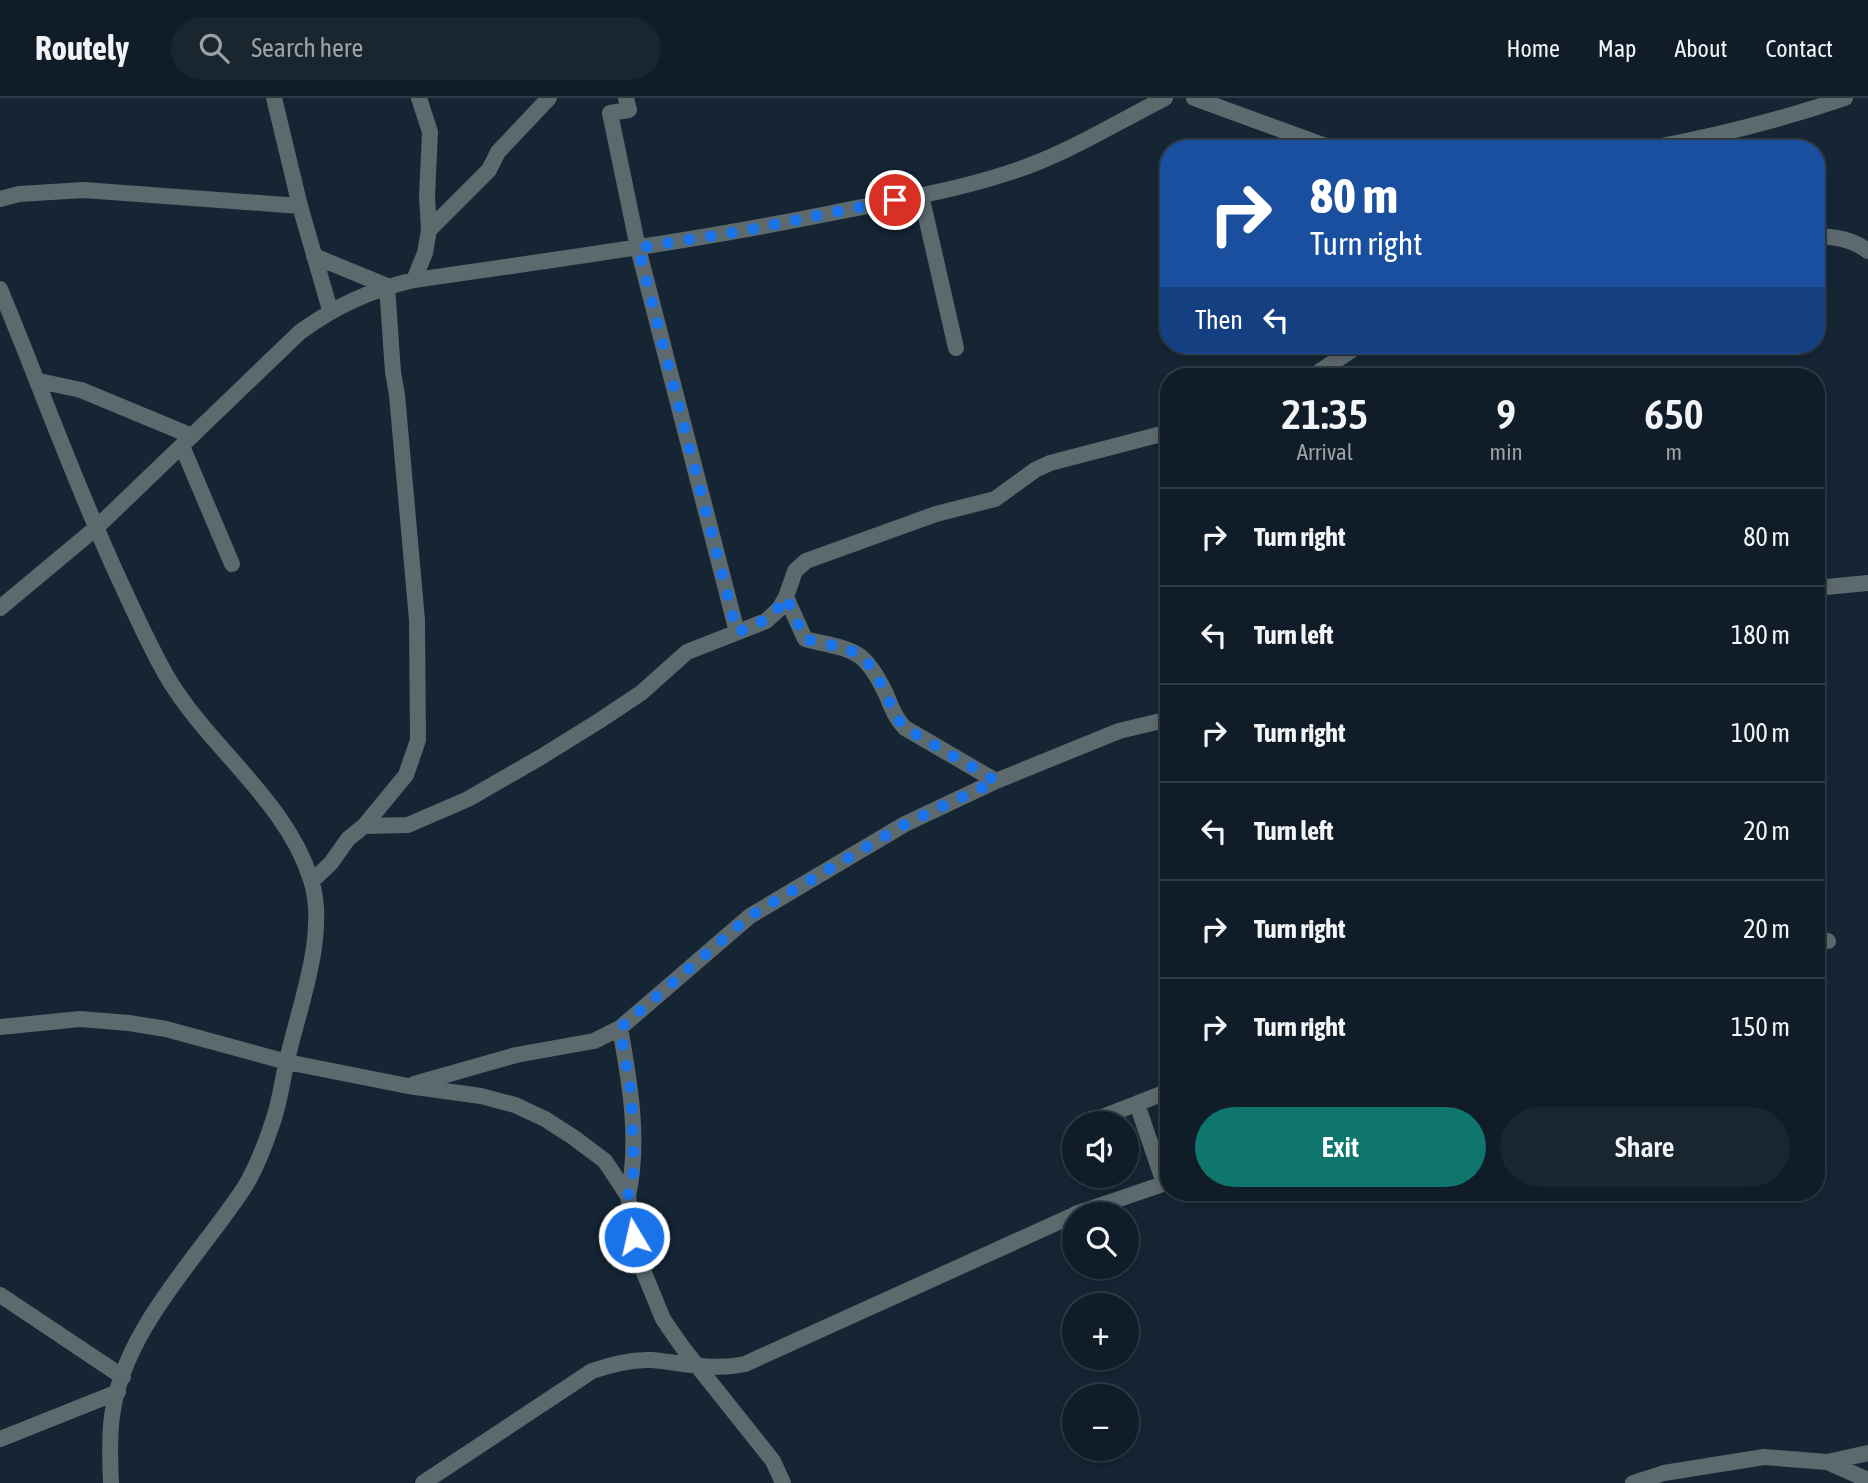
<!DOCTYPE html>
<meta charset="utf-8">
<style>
body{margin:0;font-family:"Asap Condensed",sans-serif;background:#19252f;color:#f1f3f6;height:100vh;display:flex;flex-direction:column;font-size:26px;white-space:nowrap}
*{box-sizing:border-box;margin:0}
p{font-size:23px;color:#9ca1a7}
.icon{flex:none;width:38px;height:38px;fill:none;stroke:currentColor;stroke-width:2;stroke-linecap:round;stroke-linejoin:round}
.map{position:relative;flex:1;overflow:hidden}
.side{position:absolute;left:1160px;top:270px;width:665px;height:833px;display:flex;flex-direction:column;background:#101c27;border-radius:28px;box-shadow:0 4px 10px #0003,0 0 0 2px #303a44}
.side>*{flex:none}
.banner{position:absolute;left:1160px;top:42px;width:665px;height:214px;border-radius:28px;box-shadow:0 4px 10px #0003,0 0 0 2px #303a44;background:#1a4fa0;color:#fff;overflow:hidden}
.buttons{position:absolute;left:1062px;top:1013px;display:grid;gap:14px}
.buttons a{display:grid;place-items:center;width:77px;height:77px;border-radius:50%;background:#101c27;box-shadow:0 4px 10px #0003,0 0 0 2px #303a44;font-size:35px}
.pin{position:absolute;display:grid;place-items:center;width:60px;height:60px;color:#fff;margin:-30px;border:4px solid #fff;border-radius:50%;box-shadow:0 2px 7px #0007}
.me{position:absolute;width:77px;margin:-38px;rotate:351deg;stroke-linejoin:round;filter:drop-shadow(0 0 5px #0008)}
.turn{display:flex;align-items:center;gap:24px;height:147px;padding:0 35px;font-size:32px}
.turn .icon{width:91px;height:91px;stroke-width:2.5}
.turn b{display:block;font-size:49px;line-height:60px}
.then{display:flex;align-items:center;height:66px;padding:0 35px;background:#0003;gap:14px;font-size:26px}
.eta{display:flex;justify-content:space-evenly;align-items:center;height:119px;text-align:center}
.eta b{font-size:42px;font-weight:600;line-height:49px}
.primary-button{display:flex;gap:14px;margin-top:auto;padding:14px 35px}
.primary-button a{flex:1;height:80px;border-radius:42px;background:#0f766e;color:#fff;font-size:28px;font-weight:600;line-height:80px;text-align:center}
.primary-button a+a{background:#19252f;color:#f1f3f6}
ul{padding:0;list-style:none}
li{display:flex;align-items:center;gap:21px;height:98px;padding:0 35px;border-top:2px solid #303a44}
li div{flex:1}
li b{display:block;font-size:26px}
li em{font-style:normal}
header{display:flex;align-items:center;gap:42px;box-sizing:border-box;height:98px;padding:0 35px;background:#101c27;border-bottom:2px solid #303a44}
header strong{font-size:33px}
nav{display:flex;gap:38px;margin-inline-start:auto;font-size:24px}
.search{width:490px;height:63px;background:#19252f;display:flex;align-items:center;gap:18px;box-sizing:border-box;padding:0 24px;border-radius:38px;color:#9ca1a7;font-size:26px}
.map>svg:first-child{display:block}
</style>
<header>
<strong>Routely</strong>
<div class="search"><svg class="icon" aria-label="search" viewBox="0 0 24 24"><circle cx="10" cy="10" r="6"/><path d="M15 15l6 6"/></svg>Search here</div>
<nav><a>Home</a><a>Map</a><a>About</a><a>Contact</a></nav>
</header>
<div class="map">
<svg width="1868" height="1385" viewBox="0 0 1868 1385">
<rect width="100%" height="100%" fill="#152534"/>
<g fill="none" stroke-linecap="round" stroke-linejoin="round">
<path stroke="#5c696d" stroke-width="16" d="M 274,0 L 300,108 L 330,212
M 419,0 L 430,34 L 427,98 L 429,132
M 626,0 L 629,12 L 610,15 L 638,150 L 737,534
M 1194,0 L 1334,51
M 1646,51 C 1713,39 1780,22 1845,0
M 921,97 L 956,250
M 0,101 L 19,96 L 84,92 L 300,108
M 1816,138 C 1836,139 1852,141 1868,153
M 414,182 L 425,155 L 429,132 L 489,72 L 498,54 L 549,0
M 0,191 C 40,287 75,386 119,481 C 135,515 150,550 169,582 C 211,651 287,704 311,782 C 328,834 300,906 288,958 C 282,982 280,1006 271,1029 C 264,1050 256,1071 244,1090 C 198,1160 123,1232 112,1318 C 109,1340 110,1364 111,1385
M 1313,278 L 1359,247
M 39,283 L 81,292 L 192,338
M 182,348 L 232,466
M 1816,490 L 1868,485
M 786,499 L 805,541 C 853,553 863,548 886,596 C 891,608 895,620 905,630 L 996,683
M 0,510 L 96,430 L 300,234 C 336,208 370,192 414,182 C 554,162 693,143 832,115 C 891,103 950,94 1008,75 C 1063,58 1114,26 1165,0
M 364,728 L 408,727 L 468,701 L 541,659 L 599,623 L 641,595 L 687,554 L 766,523 L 779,511 L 786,499 L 795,473 L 806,463 L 936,416 L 995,401 L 1035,372 L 1050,365 L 1169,334
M 312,783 L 331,765 L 348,741 L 364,728 L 406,677 L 418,642 L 417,522 L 397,297 L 393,274 L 387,188 L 314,158
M 1816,844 L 1828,843
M 0,929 L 80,921 L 129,925 L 166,931 L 287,964 L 408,988 L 481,998 L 515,1007 L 545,1021 L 573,1039 L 605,1063 L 628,1098 L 638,1160 L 663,1221 L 683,1250 L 773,1363 L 783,1385
M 620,930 C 630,985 640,1043 628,1098
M 414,986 L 516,957 L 594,943 L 620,930 L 750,818 L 905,726 L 996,683 L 1119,633 L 1169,621
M 1137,1006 L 1164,1085
M 1100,1020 L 1169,993
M 1075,1116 L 1169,1084
M 0,1197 L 123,1279
M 0,1341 L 118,1294
M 1827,1364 L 1868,1355
M 423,1385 L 592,1273 C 612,1266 631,1261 652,1262 C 684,1265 713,1273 745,1266 L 1074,1117
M 1633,1385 L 1664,1375 L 1764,1359 L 1827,1364 L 1868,1382"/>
</g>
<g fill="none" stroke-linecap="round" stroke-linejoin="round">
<path stroke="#1a73e8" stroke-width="12" stroke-dasharray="0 21.6" d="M 634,1139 L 628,1098 L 634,1071 L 631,994 L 620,930 L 750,818 L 905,726 L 996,683 L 905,630 C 896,620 891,608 886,596 C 863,547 853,553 805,541 L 786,499 C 773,520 759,526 737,534 L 638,150 L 742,133 L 895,102"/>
</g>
</svg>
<div class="buttons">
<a><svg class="icon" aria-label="sound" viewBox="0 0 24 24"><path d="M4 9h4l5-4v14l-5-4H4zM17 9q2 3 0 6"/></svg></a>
<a><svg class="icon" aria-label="search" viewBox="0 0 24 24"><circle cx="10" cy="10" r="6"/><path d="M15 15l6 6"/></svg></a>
<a>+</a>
<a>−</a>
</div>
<div class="pin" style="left:895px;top:102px;background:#d93025"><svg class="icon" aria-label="arrive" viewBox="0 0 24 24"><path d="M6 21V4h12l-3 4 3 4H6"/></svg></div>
<svg class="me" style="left:634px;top:1139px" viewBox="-20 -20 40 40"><circle r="17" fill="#1a73e8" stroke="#fff" stroke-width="3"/><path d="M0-11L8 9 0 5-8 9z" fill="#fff"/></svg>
<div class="banner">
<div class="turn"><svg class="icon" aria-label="right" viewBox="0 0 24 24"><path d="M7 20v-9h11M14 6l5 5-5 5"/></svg><div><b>80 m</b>Turn right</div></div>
<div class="then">Then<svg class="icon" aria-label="left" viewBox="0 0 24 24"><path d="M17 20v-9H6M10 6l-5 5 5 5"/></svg></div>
</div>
<section class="side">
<div class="eta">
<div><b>21:35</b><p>Arrival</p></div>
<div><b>9</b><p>min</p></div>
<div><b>650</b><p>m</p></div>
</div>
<ul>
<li><svg class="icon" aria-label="right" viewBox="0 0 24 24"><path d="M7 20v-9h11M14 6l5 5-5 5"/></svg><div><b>Turn right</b></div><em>80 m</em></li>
<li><svg class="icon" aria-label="left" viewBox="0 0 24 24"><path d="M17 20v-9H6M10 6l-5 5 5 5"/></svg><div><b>Turn left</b></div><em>180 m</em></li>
<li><svg class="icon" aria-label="right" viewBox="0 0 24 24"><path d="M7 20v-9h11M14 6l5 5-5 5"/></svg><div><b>Turn right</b></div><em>100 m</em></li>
<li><svg class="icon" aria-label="left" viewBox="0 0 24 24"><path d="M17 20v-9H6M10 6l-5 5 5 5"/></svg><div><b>Turn left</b></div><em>20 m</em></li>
<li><svg class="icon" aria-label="right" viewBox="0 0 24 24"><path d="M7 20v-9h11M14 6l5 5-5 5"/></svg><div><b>Turn right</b></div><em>20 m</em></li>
<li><svg class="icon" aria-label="right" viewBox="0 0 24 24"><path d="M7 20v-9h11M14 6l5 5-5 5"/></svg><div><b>Turn right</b></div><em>150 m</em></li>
</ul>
<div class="primary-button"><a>Exit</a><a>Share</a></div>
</section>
</div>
